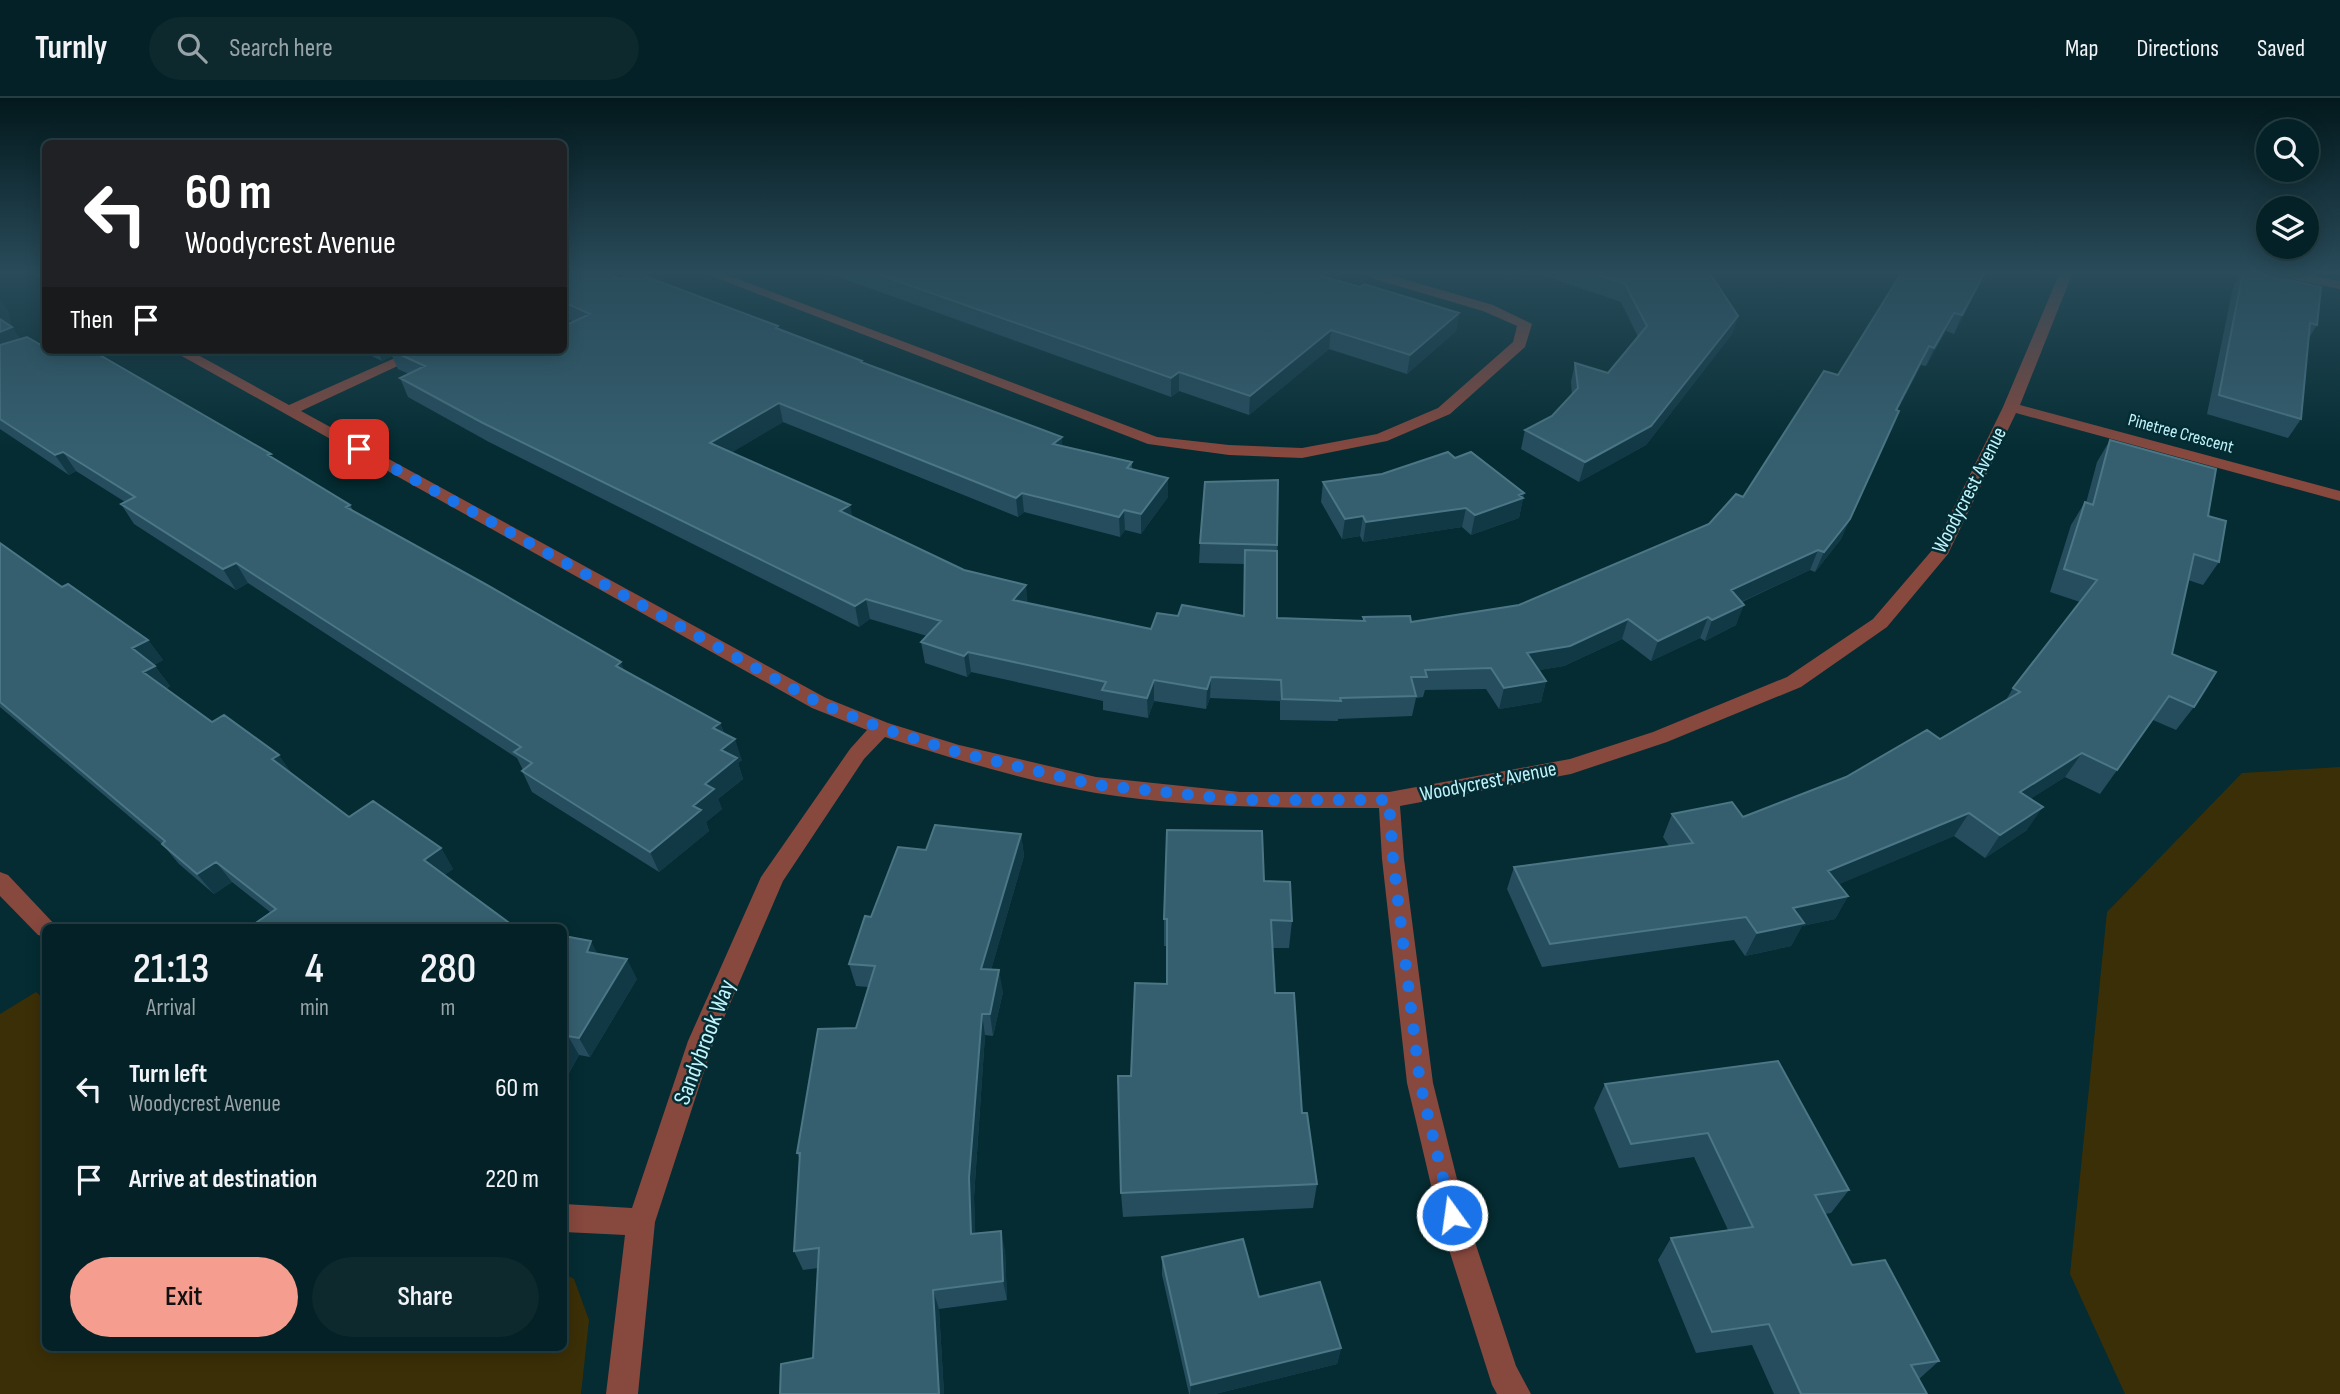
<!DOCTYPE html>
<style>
body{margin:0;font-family:"Sofia Sans Condensed",sans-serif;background:#0d292e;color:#f1f3f6;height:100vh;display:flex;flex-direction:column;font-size:26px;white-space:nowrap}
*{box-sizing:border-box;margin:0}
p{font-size:23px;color:#97a3a7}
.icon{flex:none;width:38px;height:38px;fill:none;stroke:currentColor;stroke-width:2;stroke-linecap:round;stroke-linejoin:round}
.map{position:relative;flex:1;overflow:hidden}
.details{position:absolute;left:42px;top:826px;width:525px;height:427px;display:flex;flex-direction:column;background:#032126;border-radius:10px;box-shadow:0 4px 18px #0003,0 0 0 2px #243e43}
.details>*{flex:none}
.banner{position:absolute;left:42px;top:42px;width:525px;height:214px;border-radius:10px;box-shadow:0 4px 18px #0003,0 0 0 2px #243e43;background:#202124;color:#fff;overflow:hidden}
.tools{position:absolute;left:2256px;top:21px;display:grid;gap:14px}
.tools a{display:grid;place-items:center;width:63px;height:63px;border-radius:50%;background:#032126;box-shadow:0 4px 18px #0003,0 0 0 2px #243e43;font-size:35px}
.pin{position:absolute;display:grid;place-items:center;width:60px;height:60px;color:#fff;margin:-30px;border-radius:14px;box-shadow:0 4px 10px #0006}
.me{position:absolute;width:77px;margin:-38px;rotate:346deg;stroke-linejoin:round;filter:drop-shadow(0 0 5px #0008)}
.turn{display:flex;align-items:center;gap:24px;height:147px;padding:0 28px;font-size:32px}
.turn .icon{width:91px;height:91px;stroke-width:2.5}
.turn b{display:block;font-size:49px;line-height:60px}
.then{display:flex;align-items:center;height:66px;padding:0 28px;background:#0003;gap:14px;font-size:26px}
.eta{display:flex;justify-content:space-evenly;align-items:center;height:119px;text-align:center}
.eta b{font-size:42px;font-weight:600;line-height:49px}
.primary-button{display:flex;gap:14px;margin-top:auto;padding:14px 28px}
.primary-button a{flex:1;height:80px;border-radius:42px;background:#f59d8e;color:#111;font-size:28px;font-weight:600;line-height:80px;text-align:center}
.primary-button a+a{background:#0d292e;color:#f1f3f6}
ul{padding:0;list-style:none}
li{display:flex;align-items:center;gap:21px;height:91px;padding:0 28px}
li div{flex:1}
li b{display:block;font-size:26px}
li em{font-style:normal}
header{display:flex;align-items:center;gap:42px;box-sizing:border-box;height:98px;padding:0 35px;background:#032126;border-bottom:2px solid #243e43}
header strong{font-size:33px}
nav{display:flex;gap:38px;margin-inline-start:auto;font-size:24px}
.search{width:490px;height:63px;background:#0d292e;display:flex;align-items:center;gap:18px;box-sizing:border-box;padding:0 24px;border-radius:38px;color:#97a3a7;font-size:26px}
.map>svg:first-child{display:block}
</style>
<header>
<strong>Turnly</strong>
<div class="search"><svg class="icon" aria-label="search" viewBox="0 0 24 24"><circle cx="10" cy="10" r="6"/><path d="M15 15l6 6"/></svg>Search here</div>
<nav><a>Map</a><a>Directions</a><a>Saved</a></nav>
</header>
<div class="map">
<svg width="2340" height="1296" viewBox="0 0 2340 1296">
<rect width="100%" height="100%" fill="#042c32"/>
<path fill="#3b2f07" d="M 2340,669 L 2340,1296 L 2125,1296 L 2070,1176 L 2107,814 L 2242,675 Z
M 36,894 L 46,903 L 46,1250 L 564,1250 L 564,1176 L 574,1181 L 589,1222 L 581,1296 L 0,1296 L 0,916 Z"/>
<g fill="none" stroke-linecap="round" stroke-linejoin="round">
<path fill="#87483e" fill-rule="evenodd" d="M 29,174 L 46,174 L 46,183 Z
M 701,174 L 719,174 L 1157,339 L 1229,347 L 1302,350 L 1377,336 L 1438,310 L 1513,244 L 1517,228 L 1483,213 L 1361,177 L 1360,174 L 1379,174 L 1493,207 L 1532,226 L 1525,249 L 1450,316 L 1387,343 L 1302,360 L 1229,357 L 1148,346 Z
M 2060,174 L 2073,174 L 2020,307 L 2340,393 L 2340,403 L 2016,315 L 1948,456 L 1887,529 L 1801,589 L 1667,644 L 1571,676 L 1400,708 L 1404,761 L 1433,985 L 1466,1117 L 1516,1268 L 1531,1296 L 1497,1296 L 1492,1287 L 1438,1117 L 1407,985 L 1382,761 L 1379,710 C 1284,710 1190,710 1096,695 C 1025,683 954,661 885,639 L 864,661 L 783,783 L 714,943 L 655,1124 L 638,1296 L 606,1296 L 625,1137 L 564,1134 L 564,1106 L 632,1110 L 688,943 L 761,779 L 850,651 L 867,632 L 812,610 L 171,252 L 189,252 L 289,307 L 413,252 L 432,252 L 301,313 L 826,600 L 888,625 L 959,647 L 1096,679 L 1240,694 L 1389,694 L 1570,661 L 1653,634 L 1787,579 L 1873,521 L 1934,450 L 2003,309 Z
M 2270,174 L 2295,174 L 2340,183 L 2340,191 L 2277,178 Z
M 46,243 L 46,252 L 0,268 L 0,259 Z
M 0,774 L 8,777 L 58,830 L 46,830 L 46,839 L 38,837 L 0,798 Z"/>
</g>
<path fill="#254d5e" d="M 564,174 L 620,181 L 779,231 L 862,263 L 863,265 L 1062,339 L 1062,348 L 1132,364 L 1132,371 L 1168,380 L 1168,399 L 1141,436 L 1125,432 L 1120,439 L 1024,414 L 1018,419 L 783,324 L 732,354 L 853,419 L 1028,505 L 1151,531 L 1178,518 L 1244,517 L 1245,466 L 1199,465 L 1200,445 L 1278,382 L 1277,520 L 1363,523 L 1363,519 L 1411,524 L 1519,507 L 1709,426 L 1743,399 L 1838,277 L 1978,189 L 1954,236 L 1946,233 L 1926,268 L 1921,267 L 1897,313 L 1841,441 L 1815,474 L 1810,472 L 1742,504 L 1736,527 L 1705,543 L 1700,540 L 1651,563 L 1622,541 L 1564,568 L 1539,572 L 1546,583 L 1541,604 L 1499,611 L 1486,591 L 1425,592 L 1423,599 L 1416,600 L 1412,618 L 1338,621 L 1338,623 L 1280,622 L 1280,603 L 1210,600 L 1206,611 L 1154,603 L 1148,620 L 1103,612 L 1103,603 L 971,574 L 967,579 L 925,565 L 921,544 L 927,538 L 870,521 L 859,529 L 489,344 L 408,299 L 400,280 L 409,276 L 398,271 L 392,258 L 382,263 L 359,252 L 505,252 L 508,254 L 573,224 L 564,220 Z
M 825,174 L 1308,174 L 1360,189 L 1459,215 L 1456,233 L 1407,276 L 1329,251 L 1249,317 L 1179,293 L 1171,299 Z
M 1497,174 L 1709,174 L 1738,218 L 1732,236 L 1646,347 L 1579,384 L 1521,351 L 1525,332 L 1552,318 L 1572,297 L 1571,284 L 1575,265 L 1608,275 L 1638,239 L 1621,204 L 1536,175 L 1531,179 L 1513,175 L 1511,178 Z
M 2243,174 L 2253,174 L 2317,227 L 2309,240 L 2301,321 L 2288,340 L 2207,316 L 2233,189 Z
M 0,202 L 9,215 L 11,228 L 20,241 L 45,250 L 274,361 L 350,407 L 354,414 L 624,572 L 720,625 L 724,635 L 742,662 L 738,665 L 743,681 L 718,701 L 722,711 L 706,724 L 709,733 L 659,774 L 532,694 L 522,673 L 523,672 L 517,660 L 248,485 L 236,492 L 134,426 L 121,406 L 125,404 L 76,373 L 69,377 L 0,331 Z
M 311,252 L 333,252 L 321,257 Z
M 2110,342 L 2208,418 L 2219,464 L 2203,487 L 2188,482 L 2172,556 L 2194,609 L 2176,632 L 2153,622 L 2100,696 L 2065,679 L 2030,701 L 2027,732 L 1985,760 L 1954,738 L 1839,786 L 1848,798 L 1835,821 L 1802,828 L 1791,848 L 1745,858 L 1734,842 L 1542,869 L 1507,791 L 1514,769 L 1669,748 L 1663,739 L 1672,716 L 1743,719 L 1846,679 L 1940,641 L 2006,602 L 2013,590 L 2080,504 L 2050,494 L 2071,427 L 2085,404 L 2086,405 L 2097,364 Z
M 1382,376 L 1524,395 L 1519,420 L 1471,437 L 1462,429 L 1363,444 L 1360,438 L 1342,441 L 1321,404 L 1323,384 Z
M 0,445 L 62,489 L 148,542 L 163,562 L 154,567 L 170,588 L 166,591 L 212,624 L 293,677 L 349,719 L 441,750 L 453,771 L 444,777 L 516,830 L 262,830 L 257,824 L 270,814 L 232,784 L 214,796 L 179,766 L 163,747 L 0,609 Z
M 1021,736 L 1024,758 L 991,872 L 1003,894 L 993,938 L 985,937 L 974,1099 L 975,1136 L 1005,1152 L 1007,1202 L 939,1211 L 944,1296 L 780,1296 L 813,1260 L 818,1170 L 803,1172 L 794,1153 L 800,1062 L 797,1055 L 856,930 L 868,889 L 856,888 L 849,866 L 871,819 L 926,752 Z
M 1264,783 L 1292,823 L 1289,850 L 1272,850 L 1275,895 L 1317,1086 L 1313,1110 L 1123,1119 L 1121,1095 L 1131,978 L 1167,886 L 1167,848 L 1164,848 L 1164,821 Z
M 564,838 L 597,856 L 637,881 L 590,959 L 579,957 L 564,984 Z
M 1605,986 L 1849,1092 L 1831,1115 L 1825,1116 L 1852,1167 L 1939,1263 L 1919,1281 L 1927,1296 L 1774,1296 L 1752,1247 L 1696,1255 L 1658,1162 L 1671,1140 L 1728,1132 L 1694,1059 L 1619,1070 L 1594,1010 Z
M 1162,1159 L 1341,1250 L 1337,1266 L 1215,1296 L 1189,1296 L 1162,1177 Z"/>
<path fill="#113845" d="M 1985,174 L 1978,189 L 1954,236 L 1962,217 Z
M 0,202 L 9,215 L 11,230 L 12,229 L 25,248 L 0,257 Z
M 1459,215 L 1456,233 L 1407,276 L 1410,257 Z
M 1954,215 L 1946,233 L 1926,268 L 1934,250 Z
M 1738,218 L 1732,236 L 1646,347 L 1579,384 L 1585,364 Z
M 1331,232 L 1329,251 L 1249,317 L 1250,298 Z
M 1929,248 L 1921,267 L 1887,332 L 1896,312 Z
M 318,252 L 333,252 L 321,257 Z
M 377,252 L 390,252 L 392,258 L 382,263 Z
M 1179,274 L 1179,293 L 1171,299 L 1171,280 Z
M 779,305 L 783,324 L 716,364 L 710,345 Z
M 1891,333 L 1841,441 L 1815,474 L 1824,454 Z
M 1062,339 L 1063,358 L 1053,346 Z
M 63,354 L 76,373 L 69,377 L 55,357 Z
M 1168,380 L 1168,399 L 1141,436 L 1141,416 Z
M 1022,395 L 1024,414 L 1018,419 L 1016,400 Z
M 1524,395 L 1519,420 L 1471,437 L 1475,417 Z
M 850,407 L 854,426 L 840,413 Z
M 1466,410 L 1462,429 L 1363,444 L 1366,424 Z
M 1124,412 L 1125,432 L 1120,439 L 1119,419 Z
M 1363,418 L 1360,438 L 1342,441 L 1345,421 Z
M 1818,452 L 1810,472 L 1723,512 L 1731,492 Z
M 236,465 L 248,485 L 236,492 L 223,471 Z
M 1026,487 L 1028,507 L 1013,502 Z
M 866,501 L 870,521 L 859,529 L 855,508 Z
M 1744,507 L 1736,527 L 1705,543 L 1712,522 Z
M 1708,519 L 1700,540 L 1651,563 L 1658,543 Z
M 1628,521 L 1622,541 L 1564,568 L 1521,575 L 1527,555 Z
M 148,542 L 163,562 L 147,571 L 132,550 Z
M 968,554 L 971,574 L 967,579 L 964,558 Z
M 621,564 L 629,585 L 616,568 Z
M 155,568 L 170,588 L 158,595 L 143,574 Z
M 1211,579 L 1210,600 L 1206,611 L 1207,591 Z
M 1154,582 L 1154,603 L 1148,620 L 1147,600 Z
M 1546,583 L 1541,604 L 1499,611 L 1504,590 Z
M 720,625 L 727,645 L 713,630 Z
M 735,641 L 742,662 L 738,665 L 743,681 L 718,701 L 722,711 L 706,724 L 709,733 L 659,774 L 650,754 L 693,708 L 721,652 Z
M 2082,655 L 2065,679 L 2005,717 L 2020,694 Z
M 279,657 L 293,677 L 272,661 Z
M 2043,709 L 2027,732 L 1985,760 L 2000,737 Z
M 1969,715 L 1954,738 L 1816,796 L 1828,773 Z
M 1021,736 L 1024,758 L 985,893 L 981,871 Z
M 441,750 L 453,771 L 437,783 L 424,762 Z
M 216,764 L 232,784 L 214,796 L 197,776 Z
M 1848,798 L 1835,821 L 1802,828 L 1791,848 L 1745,858 L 1757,835 L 1793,810 Z
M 591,843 L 601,863 L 587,854 Z
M 627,861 L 637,881 L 590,959 L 579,940 Z
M 999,872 L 1003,894 L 993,938 L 990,916 Z
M 982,916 L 985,937 L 974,1099 L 976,1155 L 971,1136 L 969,1080 Z
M 568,938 L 579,957 L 564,984 L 564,945 Z
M 1001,1133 L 1005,1152 L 1007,1202 L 1003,1183 Z
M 933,1192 L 939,1211 L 944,1296 L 939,1296 Z
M 1341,1250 L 1337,1266 L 1215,1296 L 1190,1296 L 1191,1287 Z"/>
<path fill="#355f6f" stroke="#4b7685" stroke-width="2" d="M 571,174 L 601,174 L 620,181 L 634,174 L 778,228 L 776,230 L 862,263 L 861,264 L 1062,339 L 1053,346 L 1132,364 L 1127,370 L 1168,380 L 1141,416 L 1124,412 L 1119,419 L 1022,395 L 1016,400 L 779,305 L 710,345 L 850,407 L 840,413 L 964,472 L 1026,487 L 1013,502 L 1151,531 L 1157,515 L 1178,518 L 1182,507 L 1244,518 L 1245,452 L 1277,453 L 1277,520 L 1365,523 L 1363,519 L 1410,518 L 1411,524 L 1519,507 L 1709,426 L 1736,396 L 1743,399 L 1824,273 L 1838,277 L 1902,174 L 1909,175 L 1909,174 L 1985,174 L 1962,217 L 1954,215 L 1934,250 L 1929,248 L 1896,312 L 1899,313 L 1850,421 L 1824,454 L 1818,452 L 1731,492 L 1744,507 L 1712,522 L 1708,519 L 1658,543 L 1628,521 L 1570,548 L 1527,555 L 1546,583 L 1504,590 L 1491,570 L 1425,572 L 1427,579 L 1411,579 L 1416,598 L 1340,600 L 1341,603 L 1282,601 L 1281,582 L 1211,579 L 1207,591 L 1154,582 L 1147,600 L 1102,592 L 1106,584 L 968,554 L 964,558 L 921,544 L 941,523 L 866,501 L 855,508 L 481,324 L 400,280 L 425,268 L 390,252 L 505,252 L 508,254 L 511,252 L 564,252 L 564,228 L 590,216 L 564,204 L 564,177 Z
M 872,174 L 1308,174 L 1360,189 L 1364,186 L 1459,215 L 1410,257 L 1331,232 L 1250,298 L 1179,274 L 1171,280 Z
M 1589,174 L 1709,174 L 1738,218 L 1651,328 L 1585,364 L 1525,332 L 1552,318 L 1578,290 L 1575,265 L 1608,275 L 1647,228 L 1625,186 Z
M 2243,174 L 2253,174 L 2321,189 L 2317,227 L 2310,225 L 2301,321 L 2219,297 Z
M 0,221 L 12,229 L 0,234 Z
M 27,239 L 46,250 L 46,252 L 91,252 L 271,356 L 268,357 L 350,407 L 346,409 L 487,487 L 621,564 L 616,568 L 720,625 L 713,630 L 735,641 L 721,652 L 737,660 L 705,686 L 714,691 L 693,708 L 701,712 L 650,754 L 522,673 L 532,665 L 514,654 L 521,649 L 236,465 L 223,471 L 121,406 L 135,399 L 63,354 L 55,357 L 0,321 L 0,247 Z
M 2110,342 L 2216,371 L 2208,418 L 2226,423 L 2219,464 L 2194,456 L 2172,556 L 2216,574 L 2194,609 L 2169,598 L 2117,672 L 2082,655 L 2020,694 L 2043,709 L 2000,737 L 1969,715 L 1828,773 L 1848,798 L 1793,810 L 1804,825 L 1757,835 L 1746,819 L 1550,846 L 1514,769 L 1693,745 L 1672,716 L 1732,704 L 1743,719 L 1846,679 L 1927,632 L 1940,641 L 2020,594 L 2013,590 L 2097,482 L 2064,471 L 2085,404 L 2093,407 Z
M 1448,354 L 1455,360 L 1471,354 L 1524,395 L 1519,397 L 1523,400 L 1475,417 L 1466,410 L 1366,424 L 1363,418 L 1345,421 L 1323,384 L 1382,376 Z
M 1278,382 L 1277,447 L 1200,445 L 1205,384 Z
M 0,445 L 62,489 L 68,486 L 148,542 L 132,550 L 155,568 L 143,574 L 212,624 L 224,617 L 279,657 L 272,661 L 349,719 L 373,703 L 441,750 L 424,762 L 516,830 L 264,830 L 257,824 L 276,811 L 216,764 L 197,776 L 162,746 L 165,743 L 0,604 Z
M 935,727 L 1021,736 L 981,871 L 999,872 L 990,916 L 982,916 L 969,1080 L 971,1136 L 1001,1133 L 1003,1183 L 933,1192 L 939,1296 L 780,1296 L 781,1266 L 813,1260 L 819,1150 L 794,1153 L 800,1055 L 797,1055 L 818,931 L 856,930 L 875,868 L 849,866 L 865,818 L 871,819 L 898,749 L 926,752 Z
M 1167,732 L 1262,733 L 1264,783 L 1290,784 L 1292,823 L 1271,822 L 1275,895 L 1294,895 L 1302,1015 L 1307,1015 L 1317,1086 L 1121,1095 L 1118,978 L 1131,978 L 1135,885 L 1167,886 L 1167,821 L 1164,821 Z
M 564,838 L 591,843 L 587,854 L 627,861 L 579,940 L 568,938 L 564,945 Z
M 1778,963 L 1849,1092 L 1815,1097 L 1852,1167 L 1885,1162 L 1939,1263 L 1911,1267 L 1927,1296 L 1801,1296 L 1769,1226 L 1712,1234 L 1671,1140 L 1753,1129 L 1708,1035 L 1631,1046 L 1605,986 Z
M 1243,1141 L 1259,1199 L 1320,1184 L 1341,1250 L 1191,1287 L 1162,1159 Z"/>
<linearGradient id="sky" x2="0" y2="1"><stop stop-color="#02181c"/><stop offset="0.49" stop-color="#294b5a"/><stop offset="1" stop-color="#294b5a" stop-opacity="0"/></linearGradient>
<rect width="2340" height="355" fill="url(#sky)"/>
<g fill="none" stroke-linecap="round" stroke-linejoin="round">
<path stroke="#1a73e8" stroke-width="12" stroke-dasharray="0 21.6" d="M 359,351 L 819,605 L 881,630 L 957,654 L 1096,687 L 1241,702 L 1389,702 L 1393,761 L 1420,985 L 1452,1117"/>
</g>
<g text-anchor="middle" stroke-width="5" stroke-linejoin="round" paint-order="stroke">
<g font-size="18" fill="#c0f4fd" stroke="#042c32">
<text transform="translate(2181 335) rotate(15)" y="6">Pinetree Crescent</text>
</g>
<g font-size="21" fill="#c0f4fd" stroke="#042c32">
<text transform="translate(1969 392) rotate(-63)" y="7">Woodycrest Avenue</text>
<text transform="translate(1488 683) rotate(-11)" y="7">Woodycrest Avenue</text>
</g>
<g font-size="24" fill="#c0f4fd" stroke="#042c32">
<text transform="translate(704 944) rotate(-69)" y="8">Sandybrook Way</text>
</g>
</g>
</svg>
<div class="tools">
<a><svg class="icon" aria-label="search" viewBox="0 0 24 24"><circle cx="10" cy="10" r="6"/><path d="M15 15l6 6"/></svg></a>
<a><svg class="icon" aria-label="layers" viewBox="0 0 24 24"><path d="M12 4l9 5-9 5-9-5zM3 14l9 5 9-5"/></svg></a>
</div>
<div class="pin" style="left:359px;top:351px;background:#d93025"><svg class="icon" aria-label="arrive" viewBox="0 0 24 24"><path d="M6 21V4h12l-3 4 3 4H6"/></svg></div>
<svg class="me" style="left:1452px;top:1117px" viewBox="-20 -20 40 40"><circle r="17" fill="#1a73e8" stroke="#fff" stroke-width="3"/><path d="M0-11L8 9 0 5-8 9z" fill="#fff"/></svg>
<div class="banner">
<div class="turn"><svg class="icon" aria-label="left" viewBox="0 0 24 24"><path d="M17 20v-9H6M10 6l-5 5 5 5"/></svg><div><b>60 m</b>Woodycrest Avenue</div></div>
<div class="then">Then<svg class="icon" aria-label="arrive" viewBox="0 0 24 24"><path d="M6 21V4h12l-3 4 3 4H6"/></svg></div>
</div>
<section class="details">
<div class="eta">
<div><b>21:13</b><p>Arrival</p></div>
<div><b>4</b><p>min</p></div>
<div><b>280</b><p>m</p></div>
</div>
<ul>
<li><svg class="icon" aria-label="left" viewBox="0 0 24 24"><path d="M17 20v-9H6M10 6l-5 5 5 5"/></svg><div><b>Turn left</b><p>Woodycrest Avenue</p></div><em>60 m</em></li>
<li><svg class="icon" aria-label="arrive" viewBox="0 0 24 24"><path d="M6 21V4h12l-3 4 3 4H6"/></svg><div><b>Arrive at destination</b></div><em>220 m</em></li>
</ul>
<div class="primary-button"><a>Exit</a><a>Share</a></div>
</section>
</div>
